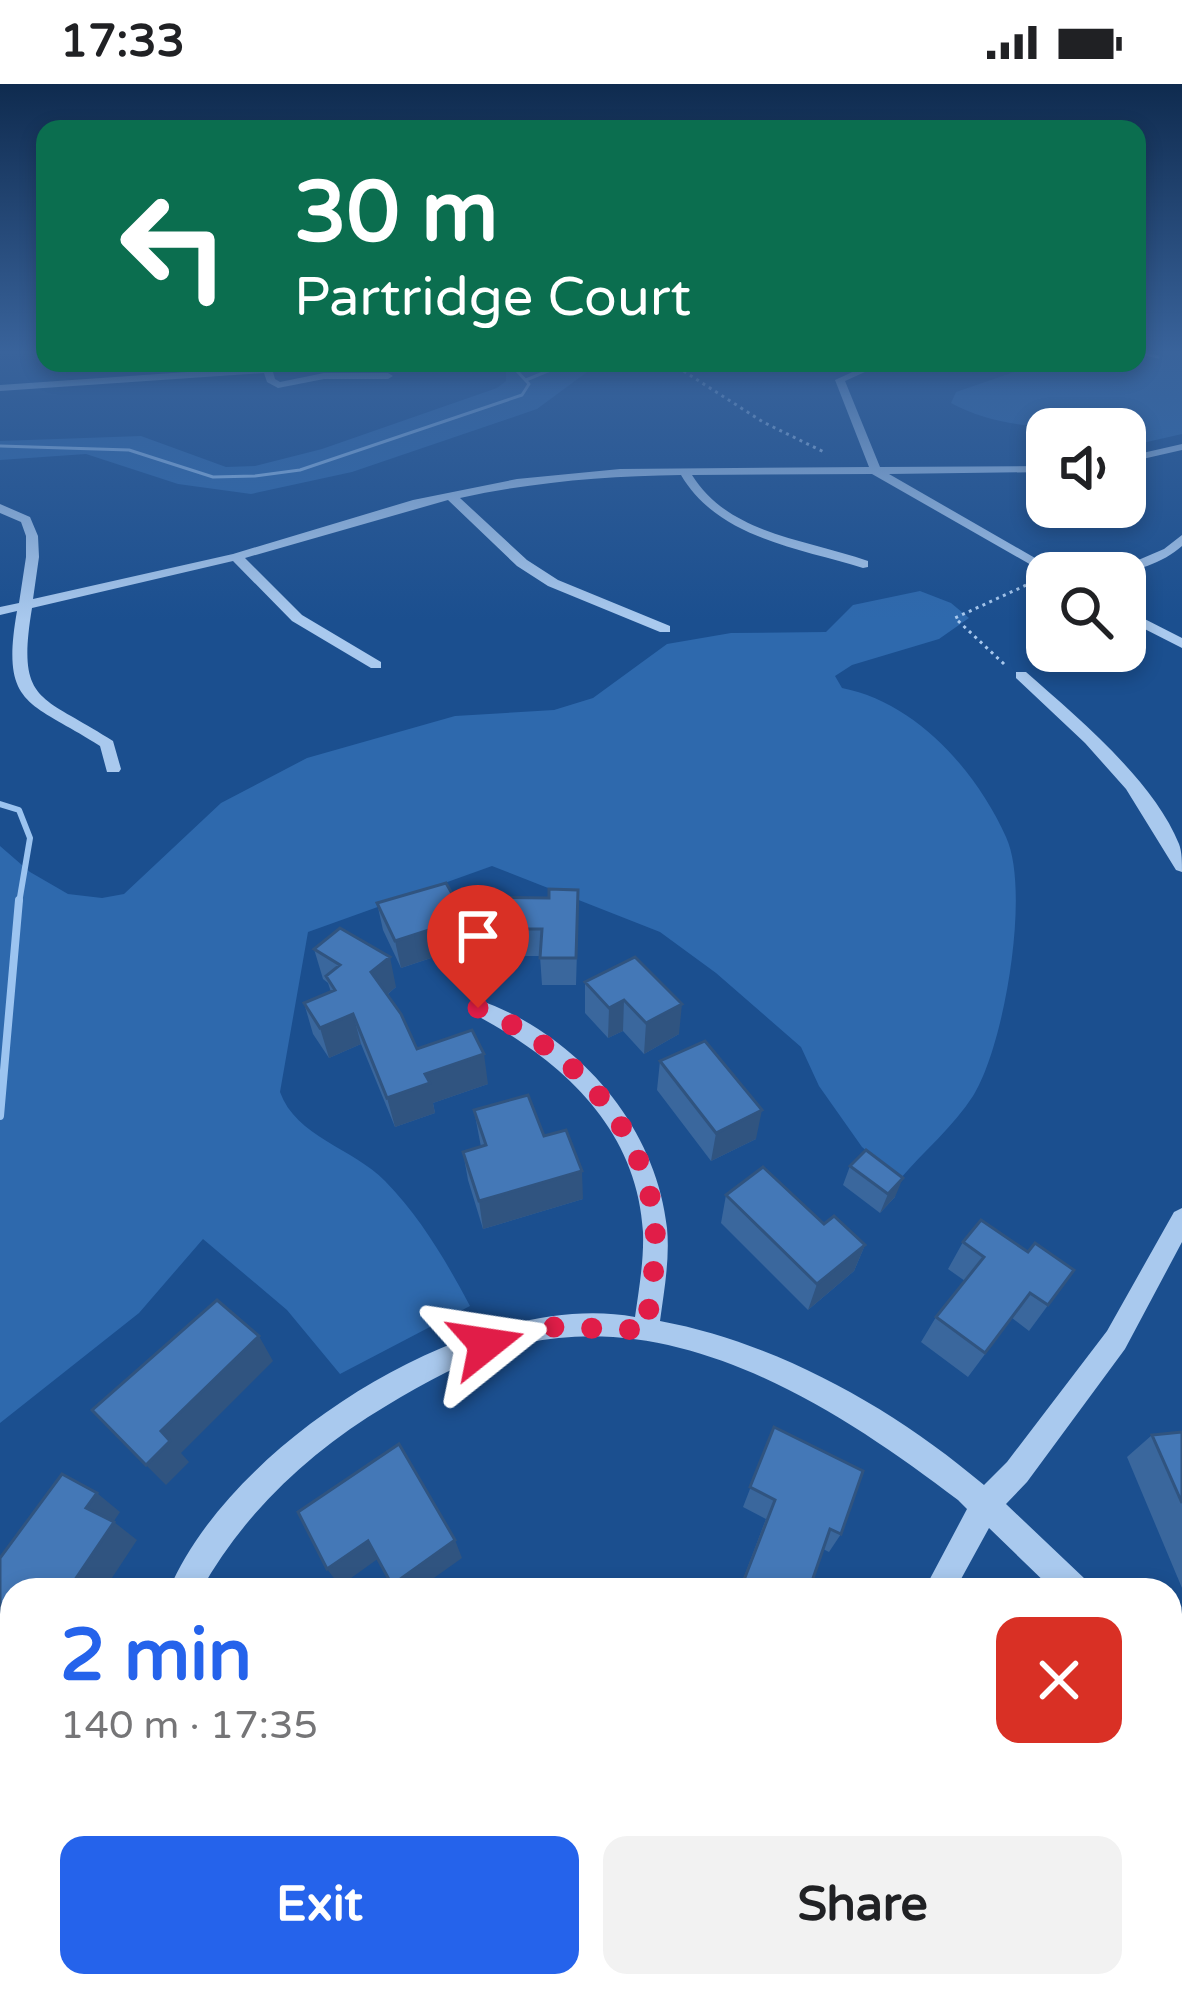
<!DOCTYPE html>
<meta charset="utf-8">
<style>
body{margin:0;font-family:"Varela Round",sans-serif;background:#f2f2f2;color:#202124;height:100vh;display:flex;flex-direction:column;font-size:45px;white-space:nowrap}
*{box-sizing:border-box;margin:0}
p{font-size:39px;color:#757577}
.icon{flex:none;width:66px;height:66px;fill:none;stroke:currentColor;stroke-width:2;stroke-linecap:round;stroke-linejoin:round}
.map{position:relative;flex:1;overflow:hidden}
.sheet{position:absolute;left:0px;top:1494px;width:1182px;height:420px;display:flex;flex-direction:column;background:#fff;border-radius:36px 36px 0 0;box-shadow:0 6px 18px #0003}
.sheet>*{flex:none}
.banner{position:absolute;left:36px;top:36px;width:1110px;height:252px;border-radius:24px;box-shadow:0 6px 18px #0003;background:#0b6e4f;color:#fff;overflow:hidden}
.tools{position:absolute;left:1026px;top:324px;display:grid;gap:24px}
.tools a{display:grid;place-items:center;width:120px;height:120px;border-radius:24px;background:#fff;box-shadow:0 6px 18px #0003;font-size:60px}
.pin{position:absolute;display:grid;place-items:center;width:102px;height:102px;color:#fff;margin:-123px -51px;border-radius:50% 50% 50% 0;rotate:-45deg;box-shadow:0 0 12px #0007}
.pin .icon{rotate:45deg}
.me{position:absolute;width:132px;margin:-66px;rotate:75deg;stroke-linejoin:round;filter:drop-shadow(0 0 9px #0008)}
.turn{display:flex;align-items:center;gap:42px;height:252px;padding:0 60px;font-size:54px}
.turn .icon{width:156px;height:156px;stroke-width:2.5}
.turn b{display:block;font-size:84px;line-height:102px}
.round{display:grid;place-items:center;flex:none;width:126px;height:126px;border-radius:24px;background:#f2f2f2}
.summary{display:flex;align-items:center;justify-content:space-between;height:204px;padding:0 60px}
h1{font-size:72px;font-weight:700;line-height:90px;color:#2563eb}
.cta{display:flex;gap:24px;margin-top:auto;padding:24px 60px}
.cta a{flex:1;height:138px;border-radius:24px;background:#2563eb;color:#fff;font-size:48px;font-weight:700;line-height:138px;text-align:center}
.cta a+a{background:#f2f2f2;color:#202124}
.status{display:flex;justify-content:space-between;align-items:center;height:84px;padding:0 60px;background:#fff;direction:ltr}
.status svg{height:33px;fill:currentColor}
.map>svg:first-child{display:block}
</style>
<div class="status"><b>17:33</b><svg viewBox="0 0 49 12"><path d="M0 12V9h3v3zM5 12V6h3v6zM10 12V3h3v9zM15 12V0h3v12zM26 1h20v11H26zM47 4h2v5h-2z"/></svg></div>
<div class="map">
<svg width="1182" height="1914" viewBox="0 0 1182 1914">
<rect width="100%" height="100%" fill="#1b4f8f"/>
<path fill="#2e69ad" d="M 1137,268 L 1182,268 L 1182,350 L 1125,363 L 1125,345 C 1068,345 1002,347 951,319 L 956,308 L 1032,282 L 1137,279 Z
M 497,279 L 609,279 L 591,285 L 537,325 L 352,388 L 251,410 L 178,400 L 86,370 L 0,376 L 0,357 L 141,352 L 226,383 L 255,382 L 322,365 L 497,304 L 506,297 L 506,288 Z
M 920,507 L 951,519 L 969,534 L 939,555 L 852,581 L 835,592 L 842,604 C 915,618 976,686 1006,753 C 1031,807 1004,963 973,1012 C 954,1042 923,1068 900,1095 L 862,1063 L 819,1002 L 801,963 L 716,889 L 660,848 L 492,782 L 308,848 L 280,1008 C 296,1053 353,1064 385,1097 C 421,1134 446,1177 470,1222 L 340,1290 L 287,1226 L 203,1155 L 139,1229 L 0,1339 L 0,762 L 30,788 L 68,810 L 102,814 L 124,810 L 221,719 L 307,674 L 455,632 L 554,626 L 593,614 L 667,560 L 731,549 L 826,548 L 853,521 Z
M 468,1902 L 688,1902 L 699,1914 L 472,1914 Z"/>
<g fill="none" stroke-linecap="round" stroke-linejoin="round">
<path stroke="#9cc4f0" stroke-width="3" d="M 1139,268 L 1158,273
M 526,296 L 567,279
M 0,362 L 129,366 L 213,393 L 255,392 L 300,386 L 522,311 L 529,300 L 517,287 L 521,279"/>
<path stroke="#9cc4f0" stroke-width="6" d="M 0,720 L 19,726 L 30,754 L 19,819"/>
<path stroke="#9cc4f0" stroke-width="8" d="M 0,1032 L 19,816"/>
<path stroke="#a9c9ee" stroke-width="3" stroke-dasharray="3 4.5" stroke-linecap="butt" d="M 671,279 L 763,338 L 826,369
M 1004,580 L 955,534 L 1035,497"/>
<path fill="#a9c9ee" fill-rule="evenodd" d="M 319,279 L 365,279 L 273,288 L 275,295 L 280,298 L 324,289 L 388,289 L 393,292 L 388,295 L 324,295 L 278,304 L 267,298 L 264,289 L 0,307 L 0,301 Z
M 872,279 L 885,279 L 845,297 L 880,383 L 1047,382 L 1047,388 L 889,390 L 1061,489 L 1047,490 L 872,390 L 692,391 C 729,451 807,455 868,477 L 868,483 L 863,484 C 798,464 718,454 681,391 C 606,392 533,398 460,414 L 527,476 L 558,496 L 670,542 L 670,548 L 660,548 L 548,502 L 517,482 L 448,416 L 245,474 L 302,531 L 381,578 L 381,584 L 371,584 L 292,537 L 233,477 L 32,524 C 16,621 41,610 113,657 L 121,685 L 119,688 L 107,688 L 100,662 C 30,617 0,624 17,527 L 0,531 L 0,523 L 19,519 L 26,473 L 26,452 L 21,438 L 0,429 L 0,420 L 30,433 L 38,452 L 39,473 L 33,515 L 233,470 L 413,416 L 517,395 L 620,385 L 869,383 L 835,296 Z
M 1182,360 L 1182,366 L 1125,379 L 1125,373 Z
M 1182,451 L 1182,462 C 1163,479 1133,489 1108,489 L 1164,465 Z
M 1125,525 L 1182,554 L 1182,564 L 1125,535 Z
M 1016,588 L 1026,588 C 1076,632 1154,697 1179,760 C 1182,768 1182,778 1182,788 L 1176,786 L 1126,705 L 1085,659 L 1016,594 Z
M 479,916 C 576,950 656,1041 667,1144 C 670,1175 664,1207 660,1237 C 778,1259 893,1324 984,1401 L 1007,1378 L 1107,1247 L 1174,1128 L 1182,1124 L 1182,1158 L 1125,1265 L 1027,1398 L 1006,1420 L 1085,1495 L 1089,1506 L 1053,1506 L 989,1444 L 955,1506 L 924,1506 L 967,1425 L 958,1416 C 838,1325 685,1225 526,1259 C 476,1270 429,1296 386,1322 C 310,1367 244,1429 201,1506 L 169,1506 C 230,1359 475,1203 635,1233 C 639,1205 644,1176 643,1148 C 637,1043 560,975 472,929 L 469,924 Z
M 1170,1595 L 1182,1600 L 1182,1640 L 1170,1635 Z
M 44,1902 L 82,1902 L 81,1914 L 43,1914 Z"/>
</g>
<path fill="#3a679d" d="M 454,813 L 578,833 L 576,901 L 542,901 L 540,872 L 483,872 L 482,857 L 401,884 L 383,846 L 377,819 Z
M 314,865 L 396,903 L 388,910 L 417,965 L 488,1000 L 433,1019 L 435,1029 L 395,1043 L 361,960 L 329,974 L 313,950 L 304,919 L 331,908 L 328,899 L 323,895 Z
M 635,873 L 679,950 L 644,970 L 623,947 L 608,954 L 585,929 L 585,898 Z
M 660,977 L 756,1055 L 711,1077 L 657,1006 Z
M 474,1026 L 544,1052 L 583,1115 L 483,1145 L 468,1096 L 463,1068 L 481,1063 Z
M 850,1082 L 895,1113 L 880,1129 L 843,1101 Z
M 726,1111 L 824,1140 L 865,1161 L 854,1187 L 808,1226 L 721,1139 Z
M 963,1158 L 1028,1168 L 1074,1186 L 1029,1247 L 1012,1234 L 968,1293 L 921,1258 L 936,1233 L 965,1197 L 948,1185 Z
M 774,1343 L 841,1450 L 829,1468 L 823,1465 L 809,1506 L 739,1506 L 766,1435 L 743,1423 Z
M 1182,1348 L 1182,1504 L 1127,1373 L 1152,1351 Z
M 1170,1685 L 1182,1699 L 1182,1826 L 1170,1825 Z
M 928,1902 L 1038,1902 L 1035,1914 L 946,1914 Z"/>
<path fill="#305480" d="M 482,829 L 480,845 L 482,857 L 401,884 L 395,857 Z
M 390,873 L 396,903 L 378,918 L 371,888 Z
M 624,916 L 623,947 L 608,954 L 609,924 Z
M 682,920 L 679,950 L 644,970 L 646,939 Z
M 353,930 L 361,960 L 329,974 L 320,944 Z
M 484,970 L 488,1000 L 433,1019 L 435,1029 L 395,1043 L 387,1014 L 425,990 Z
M 762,1026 L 756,1055 L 711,1077 L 716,1049 Z
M 582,1087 L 583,1115 L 483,1145 L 479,1117 Z
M 903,1094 L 895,1113 L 880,1129 L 888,1110 Z
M 865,1161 L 854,1187 L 808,1226 L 817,1200 Z
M 259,1252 L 273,1277 L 181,1369 L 189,1378 L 166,1401 L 146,1381 L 161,1347 Z
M 97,1409 L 120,1428 L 110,1443 L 86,1424 Z
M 114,1438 L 137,1456 L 104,1506 L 68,1506 Z
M 455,1456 L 462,1474 L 417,1506 L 395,1506 L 392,1501 Z
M 368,1457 L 379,1474 L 340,1502 L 327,1485 Z
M 5,1616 L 12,1618 L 12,1720 L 0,1768 L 0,1636 Z
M 286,1902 L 309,1902 L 309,1910 L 295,1914 L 286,1914 Z"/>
<path fill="#4478b7" stroke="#305480" stroke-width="3" d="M 446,799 L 454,813 L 549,814 L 549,805 L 578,806 L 576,874 L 540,874 L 542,845 L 480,845 L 482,829 L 395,857 L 377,819 Z
M 340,844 L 390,873 L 371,888 L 401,930 L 417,965 L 472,946 L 484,970 L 425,990 L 430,999 L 387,1014 L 353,930 L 320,944 L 304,919 L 335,906 L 326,892 L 340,881 L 314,865 Z
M 635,873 L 682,920 L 646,939 L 624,916 L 609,924 L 585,898 Z
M 705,957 L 762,1026 L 716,1049 L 660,977 Z
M 528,1011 L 544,1052 L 566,1046 L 582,1087 L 479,1117 L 463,1068 L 486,1061 L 474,1026 Z
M 866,1066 L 903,1094 L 888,1110 L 850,1082 Z
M 763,1083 L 824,1140 L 834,1132 L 865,1161 L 817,1200 L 726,1111 Z
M 981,1136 L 1028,1168 L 1035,1159 L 1074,1186 L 1048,1221 L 1030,1209 L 985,1269 L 936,1233 L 984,1173 L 963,1158 Z
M 217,1216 L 259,1252 L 161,1347 L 170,1357 L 146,1381 L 92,1326 Z
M 774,1343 L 863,1387 L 841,1450 L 830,1445 L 809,1506 L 763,1506 L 744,1496 L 775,1416 L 750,1403 Z
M 1182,1348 L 1182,1419 L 1152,1351 Z
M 399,1360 L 455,1456 L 392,1501 L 368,1457 L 327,1485 L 298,1428 Z
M 62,1390 L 97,1409 L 86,1424 L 114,1438 L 68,1506 L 12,1506 L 12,1584 L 0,1577 L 0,1474 Z
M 0,1616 L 5,1616 L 0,1636 Z
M 1170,1685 L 1182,1699 L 1182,1797 L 1170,1782 Z
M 150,1902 L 286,1902 L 286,1914 L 149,1914 Z
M 943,1902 L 1038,1902 L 1035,1914 L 960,1914 Z"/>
<linearGradient id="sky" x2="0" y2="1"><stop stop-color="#0f2b4f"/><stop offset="0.5" stop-color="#39639b"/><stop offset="1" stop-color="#39639b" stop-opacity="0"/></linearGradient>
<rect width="1182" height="536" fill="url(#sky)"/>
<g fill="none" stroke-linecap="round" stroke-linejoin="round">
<path stroke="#e11d48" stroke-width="21" stroke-dasharray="0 37.8" d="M 478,924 C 570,964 646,1040 655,1144 C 657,1177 650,1213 646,1246 L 551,1243 L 486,1260"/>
</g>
</svg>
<div class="tools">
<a><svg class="icon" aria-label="sound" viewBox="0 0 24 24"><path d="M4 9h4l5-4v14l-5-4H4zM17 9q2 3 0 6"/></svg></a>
<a><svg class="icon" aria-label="search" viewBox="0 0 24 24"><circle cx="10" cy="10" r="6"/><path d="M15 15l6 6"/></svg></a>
</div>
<div class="pin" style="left:478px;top:924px;background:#d93025"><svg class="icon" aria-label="arrive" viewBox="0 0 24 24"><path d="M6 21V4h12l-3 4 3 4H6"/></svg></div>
<svg class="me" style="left:486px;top:1260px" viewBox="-20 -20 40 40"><path d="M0-17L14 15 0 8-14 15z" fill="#e11d48" stroke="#fff" stroke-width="4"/></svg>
<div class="banner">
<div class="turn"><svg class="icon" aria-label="left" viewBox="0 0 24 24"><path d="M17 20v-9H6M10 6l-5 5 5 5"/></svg><div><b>30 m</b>Partridge Court</div></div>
</div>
<section class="sheet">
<div class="summary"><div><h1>2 min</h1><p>140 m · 17:35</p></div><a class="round" style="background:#d93025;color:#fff"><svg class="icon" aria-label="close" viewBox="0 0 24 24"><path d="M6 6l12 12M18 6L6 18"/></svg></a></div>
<div class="cta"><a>Exit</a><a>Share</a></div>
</section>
</div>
